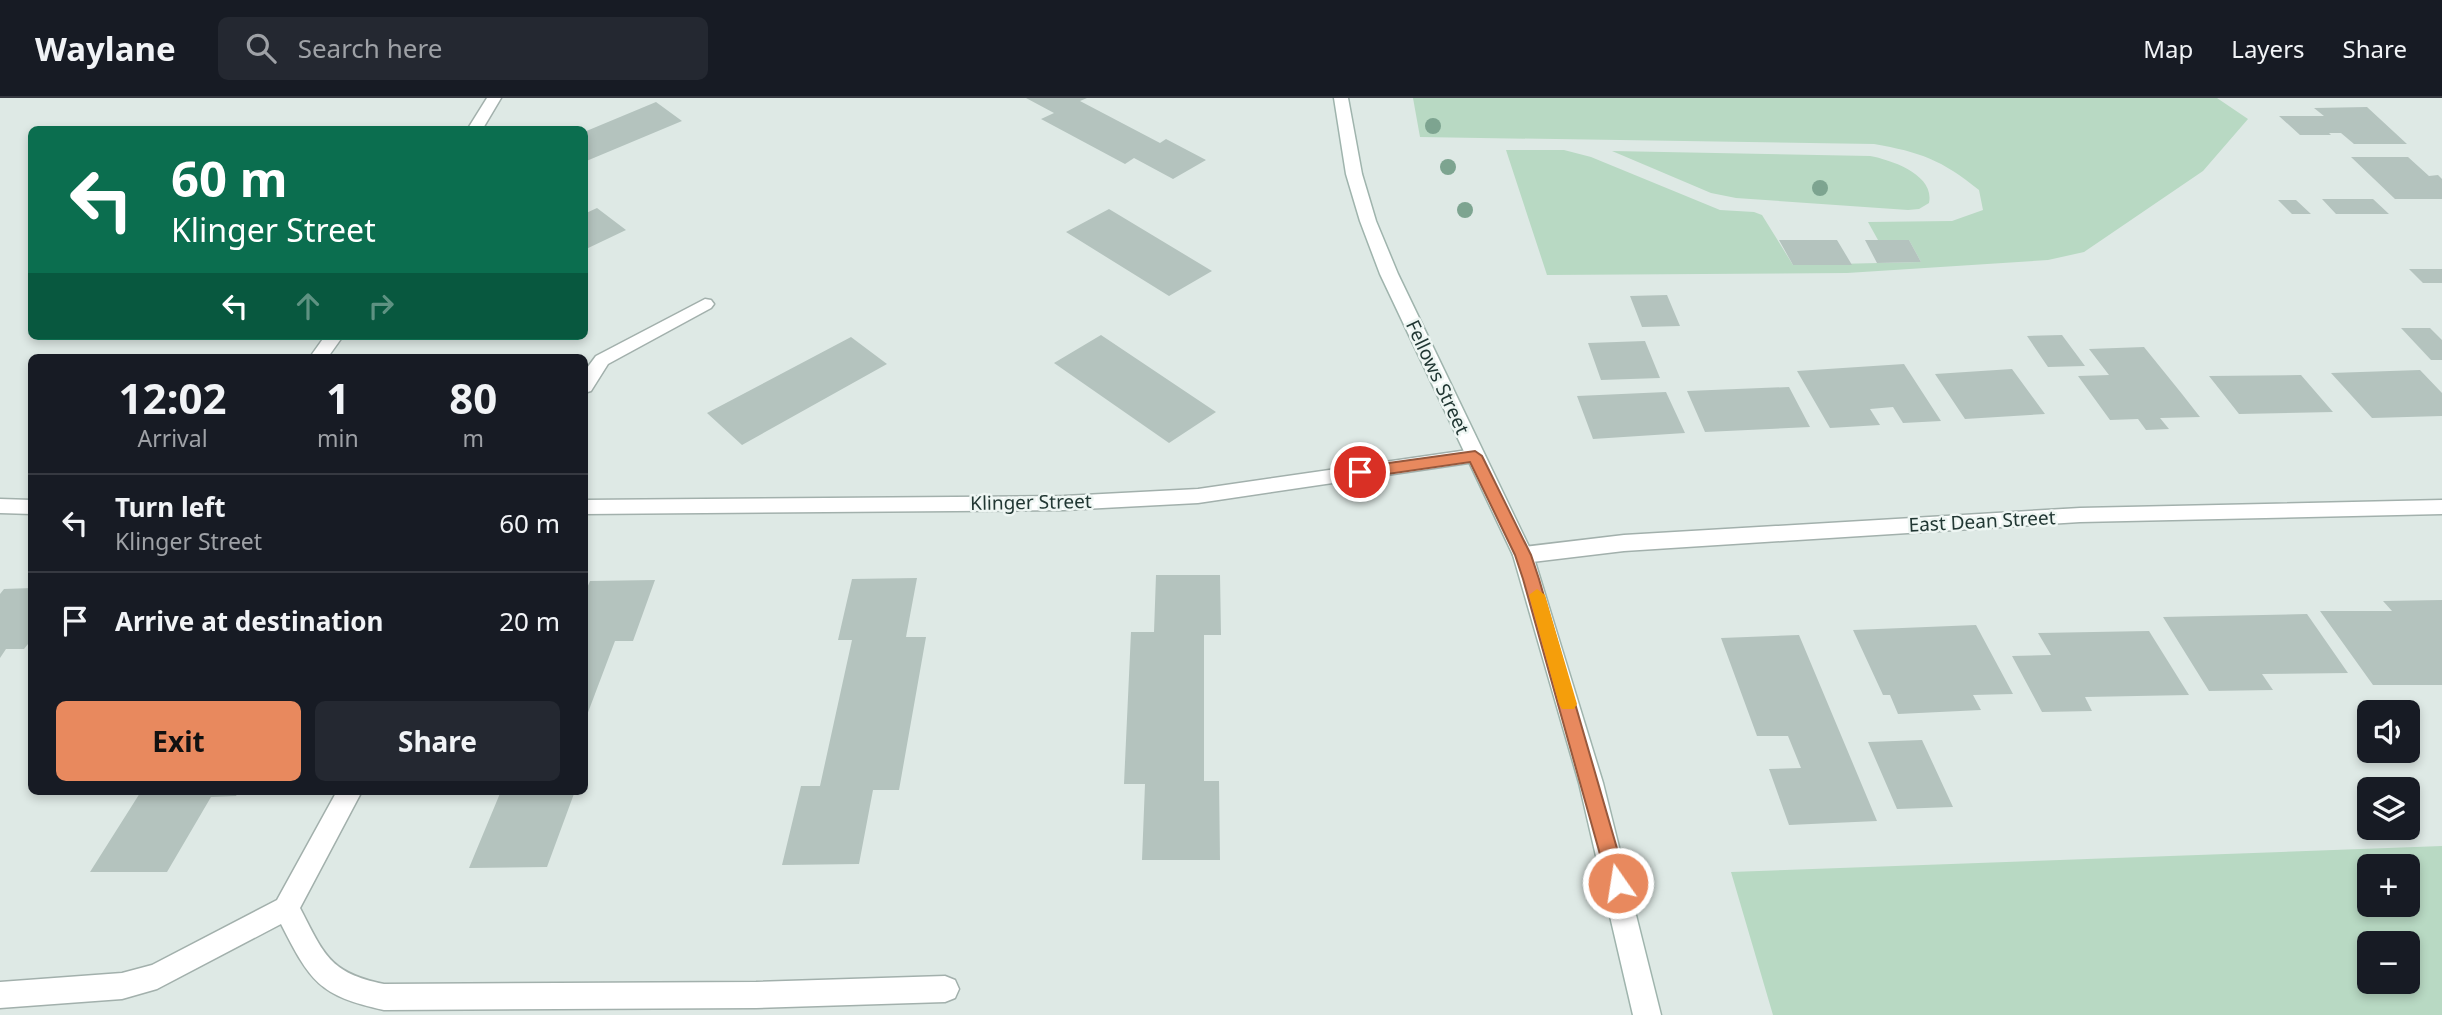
<!DOCTYPE html>
<meta charset="utf-8">
<style>
body{margin:0;font-family:"Noto Sans",sans-serif;background:#242831;color:#f1f3f6;height:100vh;display:flex;flex-direction:column;font-size:26px;white-space:nowrap}
*{box-sizing:border-box;margin:0}
p{font-size:23px;color:#9ea1a6}
.icon{flex:none;width:38px;height:38px;fill:none;stroke:currentColor;stroke-width:2;stroke-linecap:round;stroke-linejoin:round}
.map{position:relative;flex:1;overflow:hidden}
.sheet{position:absolute;left:28px;top:256px;width:560px;height:441px;display:flex;flex-direction:column;background:#171b24;border-radius:10px;box-shadow:0 4px 10px #0003}
.sheet>*{flex:none}
.guide{position:absolute;left:28px;top:28px;width:560px;height:214px;border-radius:10px;box-shadow:0 4px 10px #0003;background:#0b6e4f;color:#fff;overflow:hidden}
.buttons{position:absolute;left:2357px;top:602px;display:grid;gap:14px}
.buttons a{display:grid;place-items:center;width:63px;height:63px;border-radius:10px;background:#171b24;box-shadow:0 4px 10px #0003;font-size:35px}
.pin{position:absolute;display:grid;place-items:center;width:60px;height:60px;color:#fff;margin:-30px;border:4px solid #fff;border-radius:50%;box-shadow:0 2px 7px #0007}
.me{position:absolute;width:77px;margin:-38px;rotate:347deg;stroke-linejoin:round;filter:drop-shadow(0 0 5px #0008)}
.turn{display:flex;align-items:center;gap:24px;height:147px;padding:0 28px;font-size:32px}
.turn .icon{width:91px;height:91px;stroke-width:2.5}
.turn b{display:block;font-size:49px;line-height:60px}
.lanes{display:flex;align-items:center;height:66px;padding:0 28px;background:#0003;justify-content:center;gap:35px;direction:ltr}
.lanes .off{opacity:.35}
.eta{display:flex;justify-content:space-evenly;align-items:center;height:119px;text-align:center}
.eta b{font-size:42px;font-weight:700;line-height:49px}
.action{display:flex;gap:14px;margin-top:auto;padding:14px 28px}
.action a{flex:1;height:80px;border-radius:10px;background:#e8895e;color:#111;font-size:28px;font-weight:700;line-height:80px;text-align:center}
.action a+a{background:#242831;color:#f1f3f6}
ul{padding:0;list-style:none}
li{display:flex;align-items:center;gap:21px;height:98px;padding:0 28px;border-top:2px solid #363941}
li div{flex:1}
li b{display:block;font-size:26px}
li em{font-style:normal}
header{display:flex;align-items:center;gap:42px;box-sizing:border-box;height:98px;padding:0 35px;background:#171b24;border-bottom:2px solid #363941}
header strong{font-size:33px}
nav{display:flex;gap:38px;margin-inline-start:auto;font-size:24px}
.search{width:490px;height:63px;background:#242831;display:flex;align-items:center;gap:18px;box-sizing:border-box;padding:0 24px;border-radius:10px;color:#9ea1a6;font-size:26px}
.map>svg:first-child{display:block}
</style>
<header>
<strong>Waylane</strong>
<div class="search"><svg class="icon" aria-label="search" viewBox="0 0 24 24"><circle cx="10" cy="10" r="6"/><path d="M15 15l6 6"/></svg>Search here</div>
<nav><a>Map</a><a>Layers</a><a>Share</a></nav>
</header>
<div class="map">
<svg width="2442" height="917" viewBox="0 0 2442 917">
<rect width="100%" height="100%" fill="#dee9e5"/>
<path fill="#b8d9c3" fill-rule="evenodd" d="M 1413,0 L 2217,0 L 2248,21 L 2203,73 L 2084,154 L 2048,162 L 1847,175 L 1547,177 L 1506,52 L 1564,52 L 1591,59 L 1720,112 L 1754,114 L 1762,117 L 1793,167 L 1921,164 L 1909,142 L 1878,142 L 1868,124 L 1952,123 L 1983,112 L 1979,92 C 1942,62 1920,54 1874,46 L 1420,39 Z
M 1612,53 L 1870,58 C 1892,62 1935,77 1929,105 L 1919,111 L 1908,112 L 1736,100 L 1711,95 Z
M 2442,748 L 2442,917 L 1773,917 L 1731,774 ZM 2370,768 L 2408,768 L 2408,807 L 2370,807 ZM 2370,845 L 2408,845 L 2408,884 L 2370,884 Z"/>
<path fill="#b4c3be" d="M 1026,0 L 1087,0 L 1080,3 L 1160,45 L 1166,41 L 1206,62 L 1173,81 L 1134,60 L 1125,66 L 1041,21 L 1054,15 Z
M 656,4 L 682,23 L 584,64 L 584,34 Z
M 2367,9 L 2407,46 L 2354,46 L 2341,35 L 2329,35 L 2331,37 L 2300,37 L 2279,18 L 2324,18 L 2314,10 Z
M 2351,59 L 2408,59 L 2429,78 L 2438,77 L 2442,81 L 2442,101 L 2395,101 Z
M 2322,101 L 2373,101 L 2389,116 L 2336,116 Z
M 2278,102 L 2296,102 L 2311,116 L 2292,116 Z
M 597,110 L 626,132 L 584,152 L 584,116 Z
M 1109,111 L 1212,173 L 1169,198 L 1066,134 Z
M 1779,142 L 1837,142 L 1852,167 L 1793,167 Z
M 1865,142 L 1909,142 L 1921,164 L 1877,165 Z
M 2409,171 L 2442,171 L 2442,185 L 2423,185 Z
M 1667,197 L 1680,228 L 1642,229 L 1630,198 Z
M 2401,230 L 2430,230 L 2442,242 L 2442,262 L 2431,262 Z
M 1101,237 L 1216,314 L 1169,345 L 1054,265 Z
M 2062,237 L 2085,268 L 2048,269 L 2027,238 Z
M 851,239 L 887,266 L 742,347 L 707,315 Z
M 1645,243 L 1660,280 L 1601,282 L 1588,245 Z
M 2144,249 L 2182,296 L 2200,319 L 2160,320 L 2169,331 L 2146,332 L 2138,321 L 2110,322 L 2078,278 L 2109,277 L 2089,251 Z
M 1904,266 L 1941,323 L 1903,325 L 1893,309 L 1870,311 L 1880,327 L 1830,330 L 1797,273 Z
M 2012,271 L 2045,316 L 1965,321 L 1935,276 Z
M 2420,272 L 2442,295 L 2442,318 L 2372,320 L 2331,275 Z
M 2301,277 L 2333,314 L 2239,316 L 2209,278 Z
M 1789,289 L 1810,329 L 1705,334 L 1687,293 Z
M 1666,294 L 1685,335 L 1593,341 L 1577,298 Z
M 1156,477 L 1220,477 L 1221,537 L 1204,537 L 1204,683 L 1219,683 L 1220,762 L 1142,762 L 1145,686 L 1124,686 L 1131,534 L 1154,534 Z
M 917,480 L 906,539 L 926,539 L 899,692 L 873,692 L 859,766 L 782,767 L 801,688 L 820,688 L 852,542 L 838,542 L 852,481 Z
M 655,482 L 633,543 L 615,543 L 584,625 L 584,497 L 590,483 Z
M 32,490 L 32,541 L 24,551 L 6,551 L 0,560 L 0,496 L 4,491 Z
M 2442,502 L 2442,587 L 2373,587 L 2320,513 L 2392,513 L 2383,503 Z
M 2307,516 L 2348,575 L 2262,576 L 2273,592 L 2209,593 L 2163,519 Z
M 1976,527 L 2013,596 L 1973,597 L 1981,612 L 1898,616 L 1890,597 L 1883,597 L 1853,532 Z
M 2149,533 L 2189,597 L 2085,599 L 2092,613 L 2042,614 L 2012,558 L 2051,557 L 2038,535 Z
M 1799,537 L 1877,723 L 1789,727 L 1769,671 L 1801,670 L 1788,638 L 1757,638 L 1721,540 Z
M 1922,642 L 1953,709 L 1897,711 L 1868,644 Z
M 160,693 L 239,693 L 236,698 L 211,699 L 167,774 L 90,774 L 140,695 Z
M 501,693 L 575,693 L 547,769 L 469,770 Z"/>
<g fill="none" stroke-linecap="round" stroke-linejoin="round">
<defs>
<path id="lane" d="M 705,201 L 711,202 L 714,206 L 711,210 L 608,266 L 591,293 L 584,295 L 584,274 L 596,258 Z
M 337,693 L 362,693 L 300,810 C 324,856 329,875 384,886 L 756,884 L 945,878 L 955,882 L 959,891 L 955,900 L 945,904 L 756,910 L 384,912 C 319,898 310,883 281,826 L 157,891 L 122,901 L 0,910 L 0,884 L 122,875 L 152,867 L 277,802 Z"/>
<path id="street" d="M 487,0 L 501,0 L 482,32 L 467,32 Z
M 325,238 L 343,238 L 328,259 L 310,259 Z
M 1475,351 L 1482,353 L 1485,358 L 1482,363 L 1198,405 L 1064,412 L 584,416 L 584,402 L 1064,398 L 1198,391 Z
M 0,401 L 32,402 L 32,416 L 0,415 Z
M 2442,402 L 2442,416 L 2080,424 L 1624,453 L 1523,465 L 1516,463 L 1513,457 L 1516,451 L 1523,449 L 1624,437 L 2080,410 Z"/>
<path id="secondary" d="M 1334,0 L 1348,0 L 1362,76 L 1376,123 L 1398,176 L 1533,457 L 1603,685 L 1661,917 L 1633,917 L 1579,685 L 1513,457 L 1380,176 L 1360,123 L 1346,76 Z"/>
</defs>
<use href="#lane" stroke="#a2b0ac" stroke-width="3"/>
<use href="#street" stroke="#a2b0ac" stroke-width="3"/>
<use href="#secondary" stroke="#9fb4ad" stroke-width="3"/>
<use href="#lane" fill="#fff" fill-rule="evenodd"/>
<use href="#street" fill="#fff" fill-rule="evenodd"/>
<use href="#secondary" fill="#fff" fill-rule="evenodd"/>
</g>
<g fill="#7da490">
<circle cx="1433" cy="28" r="8"/>
<circle cx="1448" cy="69" r="8"/>
<circle cx="1820" cy="90" r="8"/>
<circle cx="1465" cy="112" r="8"/>
</g>
<path fill="#e8895e" stroke="#97593d" stroke-width="2" d="M 1475,353 L 1482,358 L 1531,457 L 1539,481 L 1627,785 L 1624,791 L 1618,794 L 1611,791 L 1608,785 L 1523,481 L 1515,457 L 1470,364 L 1360,380 L 1352,374 L 1360,369 Z"/>
<path fill="#f59e0b" d="M 1537,491 L 1545,497 L 1577,606 L 1574,611 L 1562,611 L 1559,606 L 1529,497 Z"/>
<g text-anchor="middle" stroke-width="5" stroke-linejoin="round" paint-order="stroke">
<g font-size="19" fill="#213733" stroke="#eef6f3">
<text transform="translate(1438 279) rotate(65)" y="7">Fellows Street</text>
<text transform="translate(1031 404) rotate(-1)" y="7">Klinger Street</text>
<text transform="translate(1982 423) rotate(-3)" y="7">East Dean Street</text>
</g>
</g>
</svg>
<div class="buttons">
<a><svg class="icon" aria-label="sound" viewBox="0 0 24 24"><path d="M4 9h4l5-4v14l-5-4H4zM17 9q2 3 0 6"/></svg></a>
<a><svg class="icon" aria-label="layers" viewBox="0 0 24 24"><path d="M12 4l9 5-9 5-9-5zM3 14l9 5 9-5"/></svg></a>
<a>+</a>
<a>−</a>
</div>
<div class="pin" style="left:1360px;top:374px;background:#d93025"><svg class="icon" aria-label="arrive" viewBox="0 0 24 24"><path d="M6 21V4h12l-3 4 3 4H6"/></svg></div>
<svg class="me" style="left:1618px;top:785px" viewBox="-20 -20 40 40"><circle r="17" fill="#e8895e" stroke="#fff" stroke-width="3"/><path d="M0-11L8 9 0 5-8 9z" fill="#fff"/></svg>
<div class="guide">
<div class="turn"><svg class="icon" aria-label="left" viewBox="0 0 24 24"><path d="M17 20v-9H6M10 6l-5 5 5 5"/></svg><div><b>60 m</b>Klinger Street</div></div>
<div class="lanes"><svg class="icon" aria-label="left" viewBox="0 0 24 24"><path d="M17 20v-9H6M10 6l-5 5 5 5"/></svg><svg class="icon off" aria-label="ahead" viewBox="0 0 24 24"><path d="M12 20V5M6 11l6-6 6 6"/></svg><svg class="icon off" aria-label="right" viewBox="0 0 24 24"><path d="M7 20v-9h11M14 6l5 5-5 5"/></svg></div>
</div>
<section class="sheet">
<div class="eta">
<div><b>12:02</b><p>Arrival</p></div>
<div><b>1</b><p>min</p></div>
<div><b>80</b><p>m</p></div>
</div>
<ul>
<li><svg class="icon" aria-label="left" viewBox="0 0 24 24"><path d="M17 20v-9H6M10 6l-5 5 5 5"/></svg><div><b>Turn left</b><p>Klinger Street</p></div><em>60 m</em></li>
<li><svg class="icon" aria-label="arrive" viewBox="0 0 24 24"><path d="M6 21V4h12l-3 4 3 4H6"/></svg><div><b>Arrive at destination</b></div><em>20 m</em></li>
</ul>
<div class="action"><a>Exit</a><a>Share</a></div>
</section>
</div>
